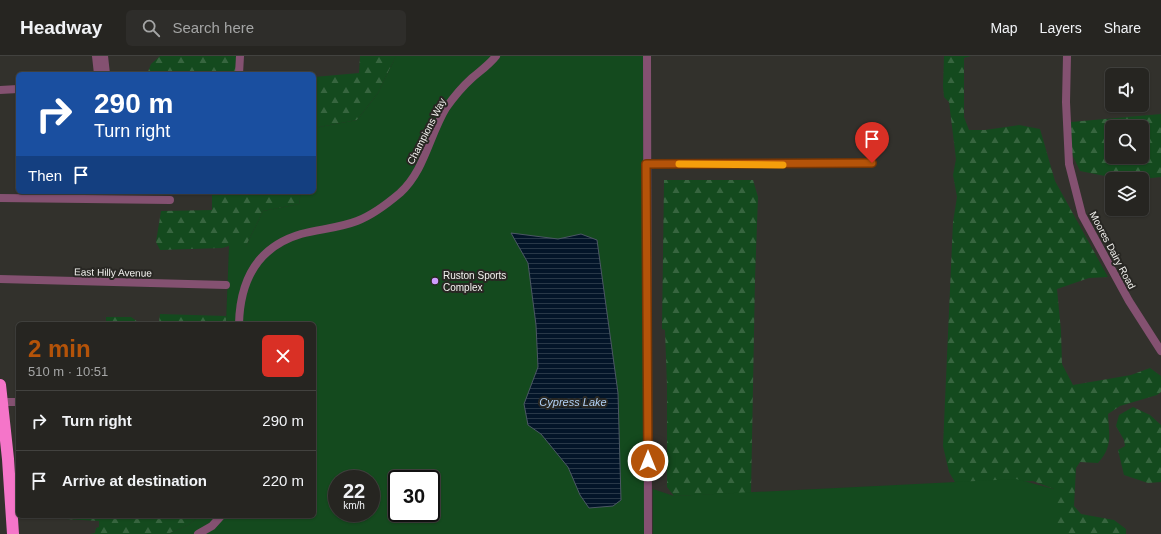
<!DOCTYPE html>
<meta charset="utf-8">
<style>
body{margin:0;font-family:Arial,sans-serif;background:#2e2d2a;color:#f1f3f6;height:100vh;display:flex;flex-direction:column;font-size:15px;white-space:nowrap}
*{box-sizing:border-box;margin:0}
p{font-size:13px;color:#a4a5a5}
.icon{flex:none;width:22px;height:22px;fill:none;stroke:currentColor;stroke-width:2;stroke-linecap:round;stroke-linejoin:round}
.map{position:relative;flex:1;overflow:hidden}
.panel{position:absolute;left:16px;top:266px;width:300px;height:196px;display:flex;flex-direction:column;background:#262521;border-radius:6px;box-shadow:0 1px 3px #0004,0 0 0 1px #42423f}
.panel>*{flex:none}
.guide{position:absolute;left:16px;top:16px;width:300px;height:122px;border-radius:6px;box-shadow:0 1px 3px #0004,0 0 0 1px #42423f;background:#1a4fa0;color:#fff;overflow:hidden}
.controls{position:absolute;left:1105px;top:12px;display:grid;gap:8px}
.controls a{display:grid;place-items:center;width:44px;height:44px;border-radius:6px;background:#262521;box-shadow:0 1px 3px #0004,0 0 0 1px #42423f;font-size:20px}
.speed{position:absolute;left:328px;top:414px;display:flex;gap:8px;font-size:20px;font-weight:700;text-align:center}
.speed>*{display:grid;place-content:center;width:52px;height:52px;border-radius:50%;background:#262521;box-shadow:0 1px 3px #0004,0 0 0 1px #42423f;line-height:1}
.speed small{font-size:10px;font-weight:400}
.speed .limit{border:2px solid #111;border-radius:6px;background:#fff;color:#111}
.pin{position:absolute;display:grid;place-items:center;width:34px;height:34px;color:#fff;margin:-41px -17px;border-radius:50% 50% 50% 0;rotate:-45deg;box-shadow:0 0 4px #0007}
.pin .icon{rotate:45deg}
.me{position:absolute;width:44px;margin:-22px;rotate:0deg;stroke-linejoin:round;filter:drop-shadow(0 0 3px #0008)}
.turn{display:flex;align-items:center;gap:14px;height:84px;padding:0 12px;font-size:18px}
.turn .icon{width:52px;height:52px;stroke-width:2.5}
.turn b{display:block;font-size:28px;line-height:34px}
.then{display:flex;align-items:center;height:38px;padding:0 12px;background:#0003;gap:8px;font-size:15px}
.round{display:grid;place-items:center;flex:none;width:42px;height:42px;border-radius:6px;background:#2e2d2a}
.summary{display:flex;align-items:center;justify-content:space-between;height:68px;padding:0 12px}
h1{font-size:24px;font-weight:800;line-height:30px;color:#b45309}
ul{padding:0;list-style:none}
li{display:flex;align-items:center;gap:12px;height:60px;padding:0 12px;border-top:1px solid #42423f}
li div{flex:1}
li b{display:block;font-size:15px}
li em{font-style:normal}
header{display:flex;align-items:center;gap:24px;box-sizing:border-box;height:56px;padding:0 20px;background:#262521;border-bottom:1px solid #42423f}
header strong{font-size:19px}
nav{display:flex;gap:22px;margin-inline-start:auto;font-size:14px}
.search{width:280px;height:36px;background:#2e2d2a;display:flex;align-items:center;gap:10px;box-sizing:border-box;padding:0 14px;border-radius:6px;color:#a4a5a5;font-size:15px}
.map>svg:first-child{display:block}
</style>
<header>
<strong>Headway</strong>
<div class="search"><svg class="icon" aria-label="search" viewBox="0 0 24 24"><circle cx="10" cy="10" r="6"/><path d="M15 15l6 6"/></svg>Search here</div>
<nav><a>Map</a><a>Layers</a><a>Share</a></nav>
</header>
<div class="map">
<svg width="1161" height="478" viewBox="0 0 1161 478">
<defs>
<pattern id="forest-firs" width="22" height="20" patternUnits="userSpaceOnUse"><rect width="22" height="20" fill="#144a1e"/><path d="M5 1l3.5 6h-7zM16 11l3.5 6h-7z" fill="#37653f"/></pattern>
<pattern id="water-rules" width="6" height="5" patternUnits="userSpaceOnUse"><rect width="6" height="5" fill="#031529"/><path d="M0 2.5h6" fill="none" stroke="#283848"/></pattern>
</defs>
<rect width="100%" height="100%" fill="#32312c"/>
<path fill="url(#forest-firs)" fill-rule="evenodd" d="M 160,0 L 237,0 L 236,18 L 147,18 L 151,8 Z
M 360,0 L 396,0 L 378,37 L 357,64 L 314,72 L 314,73 L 314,21 L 359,17 Z
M 944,0 L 971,0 L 964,2 L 964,61 L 969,74 L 985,74 L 1019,69 L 1040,73 L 1055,125 L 1108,221 L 1089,222 L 1057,233 L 1061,275 L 1062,308 L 1073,329 L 1131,319 L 1150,312 L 1161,320 L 1161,336 L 1157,339 L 1120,350 L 1108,358 C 1109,378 1113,391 1098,407 L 1080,406 L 1076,412 L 1074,450 L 1081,458 L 1114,464 L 1126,473 L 1126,478 L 1054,478 L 1054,433 L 1033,425 L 991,428 L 959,433 L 949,416 L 943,390 L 953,166 L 957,141 L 953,119 L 956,103 L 949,46 L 944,41 L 943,30 Z
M 1161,58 L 1161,121 L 1142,123 L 1120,123 L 1080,115 L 1071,96 L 1071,66 ZM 1112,71 L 1142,71 L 1142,101 L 1112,101 Z
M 664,124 L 753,124 L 758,141 L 755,223 L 751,437 L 674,440 L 667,431 L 667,329 L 665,274 L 662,273 Z
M 212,136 L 301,136 L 299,148 L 263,155 L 246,190 L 229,190 L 222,192 L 160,194 L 156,186 L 161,155 L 212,154 Z
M 160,258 L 226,260 L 226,268 L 106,268 L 106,261 L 131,261 L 138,266 L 159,266 Z
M 1133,351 L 1150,359 L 1161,369 L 1161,426 L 1148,427 L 1124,419 L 1118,394 L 1125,390 L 1124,384 L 1116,370 L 1119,359 Z
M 32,460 L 200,460 L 188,469 L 168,478 L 90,478 L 95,477 L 96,472 L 99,471 L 99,465 L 32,461 Z"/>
<path fill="#144a1e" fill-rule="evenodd" d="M 396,0 L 643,0 L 644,478 L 168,478 L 188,469 L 200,460 L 314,460 L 314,268 L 226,268 L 229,190 L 246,190 L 263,155 L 299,148 L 301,136 L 314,136 L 314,72 L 357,64 L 378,37 ZM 337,423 L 371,423 L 371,457 L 337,457 ZM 397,423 L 431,423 L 431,457 L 397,457 Z
M 1016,423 L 1054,433 L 1054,478 L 653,478 L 653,433 L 674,440 Z"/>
<path fill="url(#water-rules)" stroke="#4b5764" d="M 511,177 L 558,183 L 581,178 L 597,184 L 618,337 L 621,444 L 613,450 L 589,452 L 580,439 L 568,411 L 541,378 L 528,369 L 524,348 L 538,311 L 536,269 L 528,207 Z"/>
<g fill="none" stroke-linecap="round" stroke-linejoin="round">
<path stroke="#845171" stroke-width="8" d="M 96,0 L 98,18
M 104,0 L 106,18
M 647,0 L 648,478
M 1067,0 L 1066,46 L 1069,108 L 1082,159 L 1129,245 L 1161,295
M 239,18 L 240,0
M 0,34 L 18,33
M 646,108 L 872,107
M 0,142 L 170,144
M 0,223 L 226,229
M 239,268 C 240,225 257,191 301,178 C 320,173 339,172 357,165 C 373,159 387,148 400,137 C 425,114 429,80 446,52 C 453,42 462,31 472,22 C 480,15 489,9 496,0
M 2,346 L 18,346
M 198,478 L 212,470 L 221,460"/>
<path stroke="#f575c9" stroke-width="12" d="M 0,329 L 8,403 L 13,478"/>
</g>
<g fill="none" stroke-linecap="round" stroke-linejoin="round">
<defs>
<path id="route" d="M 648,405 L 646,108 L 872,107"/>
</defs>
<use href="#route" stroke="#753606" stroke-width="10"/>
<use href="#route" stroke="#b45309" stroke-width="7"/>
<path stroke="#f59e0b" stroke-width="7" d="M 679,108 L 783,109"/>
</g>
<circle fill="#d09dff" stroke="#282723" stroke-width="1.5" cx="435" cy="225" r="4"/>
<g text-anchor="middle" stroke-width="4" stroke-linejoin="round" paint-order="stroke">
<g font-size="10" fill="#f3f2ef" stroke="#282723">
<text transform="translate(426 75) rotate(-63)" y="4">Champions Way</text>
<text transform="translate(1113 194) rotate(62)" y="4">Moores Dairy Road</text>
<text transform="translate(113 216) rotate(1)" y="4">East Hilly Avenue</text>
</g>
<g font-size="10" fill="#f3f2ef" stroke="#282723" text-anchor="start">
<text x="443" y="223">Ruston Sports<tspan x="443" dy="12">Complex</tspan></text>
</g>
<g font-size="11" font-style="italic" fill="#b2d2f6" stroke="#282723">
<text x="573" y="350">Cypress Lake</text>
</g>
</g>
</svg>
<div class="controls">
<a><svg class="icon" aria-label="sound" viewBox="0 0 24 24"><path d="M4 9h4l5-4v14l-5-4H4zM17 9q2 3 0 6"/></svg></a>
<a><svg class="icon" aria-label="search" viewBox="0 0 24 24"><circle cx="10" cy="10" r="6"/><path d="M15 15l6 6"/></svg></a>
<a><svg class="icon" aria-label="layers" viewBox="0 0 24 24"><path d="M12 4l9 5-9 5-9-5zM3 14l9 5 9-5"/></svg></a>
</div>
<div class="speed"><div>22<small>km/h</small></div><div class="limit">30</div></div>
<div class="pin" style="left:872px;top:107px;background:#d93025"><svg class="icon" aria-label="arrive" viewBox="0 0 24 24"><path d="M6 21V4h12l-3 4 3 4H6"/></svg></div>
<svg class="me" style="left:648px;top:405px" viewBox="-20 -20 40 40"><circle r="17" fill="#b45309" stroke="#fff" stroke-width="3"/><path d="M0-11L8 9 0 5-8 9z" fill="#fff"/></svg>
<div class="guide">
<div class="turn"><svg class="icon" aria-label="right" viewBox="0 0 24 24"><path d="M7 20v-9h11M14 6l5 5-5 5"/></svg><div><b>290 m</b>Turn right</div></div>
<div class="then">Then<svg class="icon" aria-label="arrive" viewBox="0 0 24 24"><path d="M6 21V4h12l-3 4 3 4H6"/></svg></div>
</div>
<section class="panel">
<div class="summary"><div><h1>2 min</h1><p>510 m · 10:51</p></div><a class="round" style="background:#d93025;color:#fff"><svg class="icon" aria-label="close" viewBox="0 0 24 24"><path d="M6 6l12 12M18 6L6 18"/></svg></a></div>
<ul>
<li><svg class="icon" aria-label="right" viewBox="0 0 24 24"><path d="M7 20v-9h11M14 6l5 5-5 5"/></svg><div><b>Turn right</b></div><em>290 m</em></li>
<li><svg class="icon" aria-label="arrive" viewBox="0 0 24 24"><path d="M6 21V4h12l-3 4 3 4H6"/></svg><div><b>Arrive at destination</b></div><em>220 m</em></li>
</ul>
</section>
</div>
